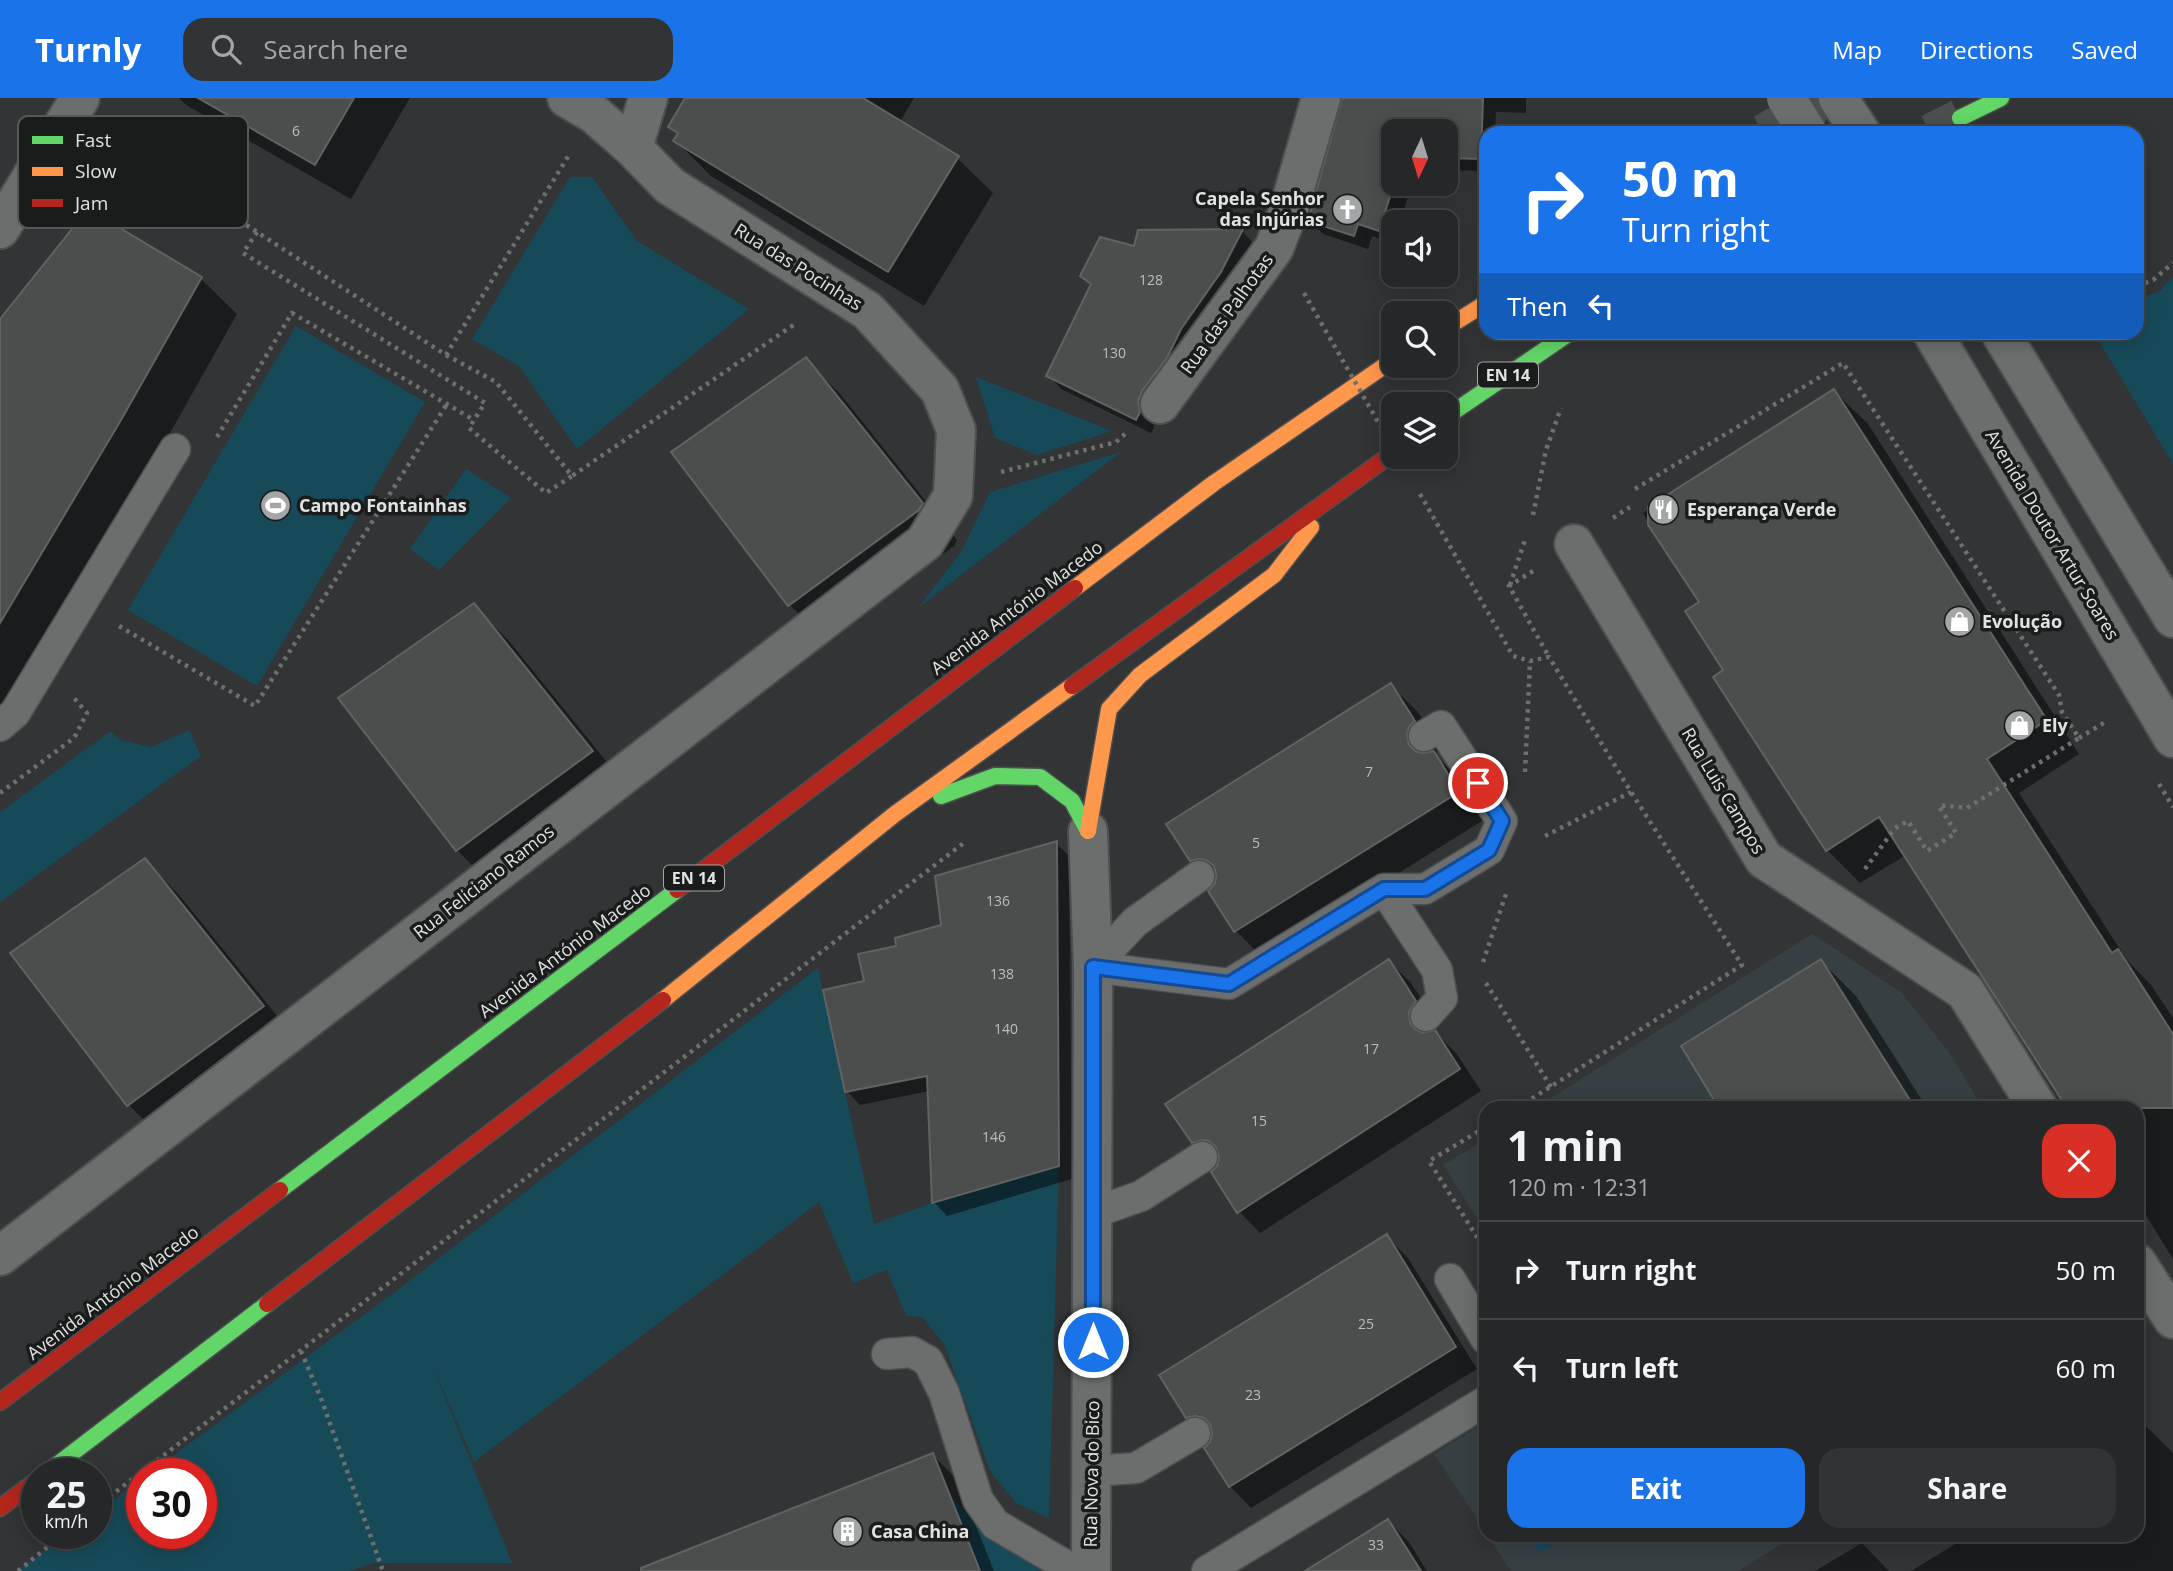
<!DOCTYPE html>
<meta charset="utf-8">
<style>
body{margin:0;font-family:"Open Sans",sans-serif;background:#323334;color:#f1f3f6;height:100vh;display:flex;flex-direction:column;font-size:26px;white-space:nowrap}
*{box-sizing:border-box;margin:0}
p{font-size:23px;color:#a4a5a8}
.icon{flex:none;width:38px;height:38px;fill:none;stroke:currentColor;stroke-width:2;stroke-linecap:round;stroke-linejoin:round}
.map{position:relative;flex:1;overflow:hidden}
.drawer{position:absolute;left:1479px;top:1003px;width:665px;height:441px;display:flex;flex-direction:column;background:#262728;border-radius:21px;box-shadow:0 4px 18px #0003,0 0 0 2px #424445}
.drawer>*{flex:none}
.top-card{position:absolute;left:1479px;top:28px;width:665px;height:214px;border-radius:21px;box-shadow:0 4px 18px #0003,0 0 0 2px #424445;background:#1a73e8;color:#fff;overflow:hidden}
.needle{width:46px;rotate:184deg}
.buttons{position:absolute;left:1381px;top:21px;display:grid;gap:14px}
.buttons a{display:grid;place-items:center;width:77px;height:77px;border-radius:14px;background:#262728;box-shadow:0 4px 18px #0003,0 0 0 2px #424445;font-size:35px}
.speed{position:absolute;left:21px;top:1360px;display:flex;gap:14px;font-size:35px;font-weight:700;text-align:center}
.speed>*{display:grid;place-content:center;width:91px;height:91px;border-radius:50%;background:#262728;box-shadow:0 4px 18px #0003,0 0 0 2px #424445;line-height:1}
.speed small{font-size:18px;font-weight:400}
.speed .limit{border:10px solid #d22;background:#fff;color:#111}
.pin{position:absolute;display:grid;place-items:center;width:60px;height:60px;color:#fff;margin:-30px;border:4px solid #fff;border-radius:50%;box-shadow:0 2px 7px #0007}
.me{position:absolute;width:77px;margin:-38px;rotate:0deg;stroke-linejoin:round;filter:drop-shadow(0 0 5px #0008)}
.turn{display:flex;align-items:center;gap:24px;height:147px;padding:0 28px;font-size:32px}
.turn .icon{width:91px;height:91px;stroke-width:2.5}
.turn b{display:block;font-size:49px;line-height:60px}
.then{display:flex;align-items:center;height:66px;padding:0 28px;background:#0003;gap:14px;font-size:26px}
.round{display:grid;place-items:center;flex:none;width:74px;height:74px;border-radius:21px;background:#323334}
.summary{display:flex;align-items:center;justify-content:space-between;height:119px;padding:0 28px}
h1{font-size:42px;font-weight:700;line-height:52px}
.button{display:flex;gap:14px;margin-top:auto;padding:14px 28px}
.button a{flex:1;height:80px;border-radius:21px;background:#1a73e8;color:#fff;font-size:28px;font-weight:700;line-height:80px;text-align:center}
.button a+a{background:#323334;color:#f1f3f6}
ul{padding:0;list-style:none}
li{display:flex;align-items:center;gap:21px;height:98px;padding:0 28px;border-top:2px solid #424445}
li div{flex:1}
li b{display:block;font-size:26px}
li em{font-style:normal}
header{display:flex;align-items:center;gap:42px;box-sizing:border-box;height:98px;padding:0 35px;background:#1a73e8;color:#fff}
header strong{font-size:33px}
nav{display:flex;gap:38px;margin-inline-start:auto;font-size:24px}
.search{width:490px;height:63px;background:#323334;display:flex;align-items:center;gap:18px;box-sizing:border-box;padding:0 24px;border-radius:21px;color:#a4a5a8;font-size:26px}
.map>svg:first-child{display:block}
</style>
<header>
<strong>Turnly</strong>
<div class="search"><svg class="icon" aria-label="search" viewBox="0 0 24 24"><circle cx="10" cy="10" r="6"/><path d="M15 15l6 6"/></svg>Search here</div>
<nav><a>Map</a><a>Directions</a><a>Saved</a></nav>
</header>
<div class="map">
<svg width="2173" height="1473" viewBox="0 0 2173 1473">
<rect width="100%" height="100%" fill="#323435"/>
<path fill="#364043" d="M 1812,836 L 1901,894 L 1949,954 L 1983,1010 L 1535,1010 Z
M 1486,1041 L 1486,1134 L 1443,1067 Z
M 1486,1323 L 1486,1434 L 1434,1356 Z
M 1487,1437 L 1796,1437 L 1738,1473 L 1511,1473 Z"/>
<path fill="#174a59" d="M 570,79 L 592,79 L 637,143 L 749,211 L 577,351 L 519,268 L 472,241 Z
M 2173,179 L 2173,366 L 2094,235 L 2137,234 L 2137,200 L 2159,194 Z
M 296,228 L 425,304 L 257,588 L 128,512 Z
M 976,279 L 1112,333 L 1037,357 L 995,340 Z
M 1121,354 L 918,510 L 961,454 L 990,394 Z
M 466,371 L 511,400 L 439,472 L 410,451 Z
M 189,632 L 201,658 L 0,804 L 0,714 L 111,633 L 120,642 L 152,649 Z
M 818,870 L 874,1126 L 932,1105 L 1059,1068 L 1049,1420 L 1016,1405 L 990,1373 L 944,1246 L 922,1219 L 906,1218 L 887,1172 L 853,1185 L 819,1104 L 474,1364 L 430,1262 L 512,1465 L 373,1465 L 350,1473 L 18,1473 L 69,1435 L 96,1435 L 96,1415 L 142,1381 L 142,1435 L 201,1435 L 201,1376 L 150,1375 L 400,1190 Z
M 949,1395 L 967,1416 L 1034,1464 L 1039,1473 L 980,1473 Z
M 1528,1437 L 1569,1437 L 1540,1455 Z"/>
<path fill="#0007" d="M 179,0 L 410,0 L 351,101 L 186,7 Z
M 687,0 L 914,0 L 900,24 L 957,60 L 993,95 L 924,208 L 711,78 L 676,43 L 679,37 L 670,28 Z
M 1345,0 L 1526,0 L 1526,15 L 1496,14 L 1495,35 L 1486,35 L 1486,73 L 1446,72 L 1446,33 L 1393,33 L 1393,86 L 1412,86 L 1400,124 L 1393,124 L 1393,145 L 1372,138 L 1368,151 L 1323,136 L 1310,123 Z
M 88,114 L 201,181 L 237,216 L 0,637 L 0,224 Z
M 1242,133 L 1256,148 L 1152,319 L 1154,330 L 1151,335 L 1063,292 L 1048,278 L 1093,188 L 1082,178 L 1135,150 Z
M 806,262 L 841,297 L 957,442 L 954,448 L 825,542 L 789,506 Z
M 1834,293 L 1868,326 L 2079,656 L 2019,695 L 2127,862 L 2151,887 L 2173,920 L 2173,1161 L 2137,1103 L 2137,1010 L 1906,757 L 1860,785 L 1827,752 L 1725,573 L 1701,505 L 1643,415 Z
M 473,507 L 509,543 L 627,689 L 492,787 L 457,752 Z
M 1390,587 L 1418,614 L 1441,651 L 1435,657 L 1461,682 L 1485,721 L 1263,860 L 1236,833 L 1210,793 L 1216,787 L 1191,762 Z
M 1056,745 L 1069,758 L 1072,1081 L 947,1118 L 934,1104 L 929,993 L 860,1007 L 847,993 L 866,884 L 899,849 L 943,828 Z
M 145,762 L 180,798 L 298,944 L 164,1042 L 129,1007 L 13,855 Z
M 1389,863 L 1411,885 L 1437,925 L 1431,935 L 1435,934 L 1457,956 L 1481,993 L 1260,1135 L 1239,1113 L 1220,1064 L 1215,1065 L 1193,1043 Z
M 1821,863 L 1856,898 L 1927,1010 L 1721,1010 Z
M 1386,1138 L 1408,1160 L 1477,1271 L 1251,1410 L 1230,1388 L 1213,1340 L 1209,1341 L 1187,1319 Z
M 2146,1328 L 2173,1355 L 2173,1473 L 1911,1473 L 1970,1437 L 2137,1437 L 2137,1333 Z
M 933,1357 L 958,1383 L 994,1473 L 639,1473 Z
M 1388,1423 L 1409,1444 L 1427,1473 L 1308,1473 Z
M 1862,1445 L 1889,1473 L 1815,1473 Z"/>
<path fill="#4c4e4e" stroke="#616363" stroke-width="2" d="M 198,0 L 354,0 L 315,67 Z
M 685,0 L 863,0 L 959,58 L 888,174 L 673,43 L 678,35 L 668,29 Z
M 1342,0 L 1483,0 L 1481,61 L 1446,60 L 1446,33 L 1393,33 L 1394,86 L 1379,133 L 1358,126 L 1354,138 L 1308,123 Z
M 88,111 L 202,179 L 121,322 L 0,525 L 0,221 Z
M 1243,131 L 1221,174 L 1181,231 L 1167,260 L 1142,293 L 1138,303 L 1140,314 L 1136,322 L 1046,278 L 1091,186 L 1080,178 L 1100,139 L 1134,148 L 1138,132 Z
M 806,259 L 923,405 L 919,412 L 788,508 L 671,354 Z
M 1834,291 L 2047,622 L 1987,661 L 2112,855 L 2118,851 L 2173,936 L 2173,1010 L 2067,1010 L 1879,719 L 1826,753 L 1713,579 L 1723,572 L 1685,513 L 1699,504 L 1648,427 L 1648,409 Z
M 474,505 L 593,653 L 456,753 L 338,600 Z
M 1391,585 L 1415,623 L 1409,629 L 1407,637 L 1409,647 L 1415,653 L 1423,655 L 1434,653 L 1459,694 L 1234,834 L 1208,793 L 1215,785 L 1216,777 L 1214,768 L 1206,762 L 1198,761 L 1190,763 L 1166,726 Z
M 1057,743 L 1059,1068 L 932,1105 L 927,978 L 845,994 L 823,892 L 864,883 L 858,856 L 896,848 L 895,840 L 941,827 L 935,778 Z
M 145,760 L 264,908 L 127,1008 L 10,855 Z
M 1389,861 L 1416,903 L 1409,914 L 1410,924 L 1415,931 L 1422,935 L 1435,932 L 1460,971 L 1237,1115 L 1211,1074 L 1217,1068 L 1219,1059 L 1216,1049 L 1209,1043 L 1202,1042 L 1192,1045 L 1165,1006 Z
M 1821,861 L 1915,1010 L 1719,1010 L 1681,948 Z
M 1387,1136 L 1456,1249 L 1229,1389 L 1204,1350 L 1210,1344 L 1212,1335 L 1210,1326 L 1204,1320 L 1195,1318 L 1186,1320 L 1159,1277 Z
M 933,1355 L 980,1473 L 641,1473 L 641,1470 Z
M 1388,1421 L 1421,1473 L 1305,1473 Z"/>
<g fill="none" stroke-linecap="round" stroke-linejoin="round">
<path stroke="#4c4e4f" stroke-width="38" stroke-dasharray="38 19" stroke-linecap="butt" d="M 1763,35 L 1826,0
M 1930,35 L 1960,20"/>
<defs>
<path id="lane" d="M 0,628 L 15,615 L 175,351
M 1384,791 L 1437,872 L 1442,900 L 1426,918
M 1093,869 L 1229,886 L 1384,791 L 1425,791 L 1489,752 L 1502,723 L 1441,628 L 1424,638
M 1093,869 L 1135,824 L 1199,778
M 1093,1115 L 1141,1098 L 1202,1059
M 1450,1181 L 1486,1241
M 887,1256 L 912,1254 L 928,1263 L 944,1295 L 978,1402 L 995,1426 L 1075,1473
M 1092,1373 L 1136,1370 L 1195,1335
M 1207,1473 L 1486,1303"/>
<path id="street" d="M 1838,0 L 1861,35
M 633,50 L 648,0
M 0,131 L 80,0
M 1932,234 L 2173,640
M 2000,234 L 2173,520
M 1160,306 L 1274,150 L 1288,114 L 1321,0
M 1574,446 L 1764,761 L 1965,893 L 2038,1010
M 1088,733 L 1093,869 L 1091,1473
M 0,1158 L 925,444 L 953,398 L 956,332 L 940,292 L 868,213 L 670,88 L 633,50 L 594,16 L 567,0
M 2137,1165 L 2173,1221"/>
<path id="fast" d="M 1960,20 L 2001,0
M 1446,319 L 1571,234
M 941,698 L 995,678 L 1040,679 L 1072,703 L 1088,733
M 280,1092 L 677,792
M 45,1376 L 267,1206"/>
<path id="slow" d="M 1446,230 L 1486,205
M 1075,490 L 1214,385 L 1393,262
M 1088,733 L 1109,611 L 1140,577 L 1274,477 L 1311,429
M 663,902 L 895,716 L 1072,588"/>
<path id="jam" d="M 1072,588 L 1393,355
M 677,792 L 1075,490
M 267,1206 L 663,902
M 0,1304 L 280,1092
M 0,1410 L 37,1382"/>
</defs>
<use href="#lane" stroke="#4e4f50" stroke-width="33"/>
<use href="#street" stroke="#4e4f50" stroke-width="42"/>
<use href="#fast" stroke="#4e4f50" stroke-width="19"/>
<use href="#slow" stroke="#4e4f50" stroke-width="19"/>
<use href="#jam" stroke="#4e4f50" stroke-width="19"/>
<path stroke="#6e6f6f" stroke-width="4.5" stroke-dasharray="3.5 5" stroke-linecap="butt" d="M 111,39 L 446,257 L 569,57
M 257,134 L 243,155 L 485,305 L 469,330 L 546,395 L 572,378
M 2137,188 L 2153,182 L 2173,165
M 446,257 L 496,284 L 572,378 L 795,226
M 217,339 L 292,215 L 474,322
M 1001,374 L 1116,344 L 1125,336
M 1635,391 L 1843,265 L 2059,597 L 2062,614 L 2079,640 L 1967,710 L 1938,707
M 1420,396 L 1513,558 L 1530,563 L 1549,559 L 1631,694 L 1742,867 L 1517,1010
M 1533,417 L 1546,352 L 1561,310
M 1613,420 L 1630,409
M 1533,473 L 1509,488 L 1549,559
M 1510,487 L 1525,442
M 119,528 L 255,608 L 447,306
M 2079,640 L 2107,623
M 1525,674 L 1530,563
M 2159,686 L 2173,709
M 0,695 L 74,640 L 87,615 L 74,600
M 1545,738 L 1631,694
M 1865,771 L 1895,730 L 1908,723 L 1927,753 L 1956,735 L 1939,708
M 1483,864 L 1507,793
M 1486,885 L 1551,989
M 1482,1147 L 1429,1063 L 1486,1029
M 301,1253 L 322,1303 L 383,1473
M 96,1409 L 965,744
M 18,1473 L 65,1435"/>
<use href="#lane" stroke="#6c6d6d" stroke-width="30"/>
<use href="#street" stroke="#6c6d6d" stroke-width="38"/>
<use href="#fast" stroke="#63d668" stroke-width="16"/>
<use href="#slow" stroke="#ff974d" stroke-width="16"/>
<use href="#jam" stroke="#b3261e" stroke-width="16"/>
<defs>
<path id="street-bridge" d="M 1786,0 L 1808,35"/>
</defs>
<use href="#street-bridge" stroke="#4e4f50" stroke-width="42" stroke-linecap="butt"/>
<path stroke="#6e6f6f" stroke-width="4.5" stroke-dasharray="3.5 5" stroke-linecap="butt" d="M 1304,195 L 1393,350"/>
<use href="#street-bridge" stroke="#6c6d6d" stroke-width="38"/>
</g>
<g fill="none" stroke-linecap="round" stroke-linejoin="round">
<defs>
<path id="route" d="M 1093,1244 L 1093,869 L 1229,886 L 1384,791 L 1425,791 L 1489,752 L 1502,723 L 1478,685"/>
</defs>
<use href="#route" stroke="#114b97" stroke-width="18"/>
<use href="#route" stroke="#1a73e8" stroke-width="12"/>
</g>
<defs>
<symbol id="church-disc" viewBox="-11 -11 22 22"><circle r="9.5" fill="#a3a5a6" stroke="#1a1c1c"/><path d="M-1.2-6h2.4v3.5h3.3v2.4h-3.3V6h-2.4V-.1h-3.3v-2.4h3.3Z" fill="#fff"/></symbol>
<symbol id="stadium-disc" viewBox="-11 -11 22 22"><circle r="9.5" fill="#a3a5a6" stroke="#1a1c1c"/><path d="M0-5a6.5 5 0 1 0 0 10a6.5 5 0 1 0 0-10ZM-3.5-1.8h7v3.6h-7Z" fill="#fff"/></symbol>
<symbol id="restaurant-disc" viewBox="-11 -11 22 22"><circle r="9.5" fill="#a3a5a6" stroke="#1a1c1c"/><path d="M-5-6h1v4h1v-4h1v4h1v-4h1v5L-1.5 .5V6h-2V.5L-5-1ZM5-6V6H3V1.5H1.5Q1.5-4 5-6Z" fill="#fff"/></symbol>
<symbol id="shop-disc" viewBox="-11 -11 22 22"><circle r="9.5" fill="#a3a5a6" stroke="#1a1c1c"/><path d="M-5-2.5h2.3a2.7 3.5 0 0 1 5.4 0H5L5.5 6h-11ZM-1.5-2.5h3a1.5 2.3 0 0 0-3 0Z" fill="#fff"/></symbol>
<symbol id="building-disc" viewBox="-11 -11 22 22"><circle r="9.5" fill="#a3a5a6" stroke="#1a1c1c"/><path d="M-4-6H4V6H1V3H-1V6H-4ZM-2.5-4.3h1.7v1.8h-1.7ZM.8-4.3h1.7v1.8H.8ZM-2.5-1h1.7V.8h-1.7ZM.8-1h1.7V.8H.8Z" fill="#fff"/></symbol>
</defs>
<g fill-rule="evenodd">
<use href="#church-disc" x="1330" y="94" width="35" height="35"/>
<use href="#stadium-disc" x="258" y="390" width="35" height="35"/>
<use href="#restaurant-disc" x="1646" y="394" width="35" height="35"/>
<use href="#shop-disc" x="1942" y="506" width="35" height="35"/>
<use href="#shop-disc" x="2002" y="610" width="35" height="35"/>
<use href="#building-disc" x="830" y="1416" width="35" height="35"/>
</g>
<g text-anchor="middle" stroke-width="7" stroke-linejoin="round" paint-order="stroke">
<g font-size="14" fill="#bbbdbe">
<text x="296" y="38">6</text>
<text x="1151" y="187">128</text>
<text x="1114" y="260">130</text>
<text x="1369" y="679">7</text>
<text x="1256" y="750">5</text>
<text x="998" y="808">136</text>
<text x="1002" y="881">138</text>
<text x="1006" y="936">140</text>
<text x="1371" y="956">17</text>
<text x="1259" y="1028">15</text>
<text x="994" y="1044">146</text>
<text x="1366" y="1231">25</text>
<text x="1253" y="1302">23</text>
<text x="1376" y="1452">33</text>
</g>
<g fill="#1a1c1c" stroke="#a5a7a7" stroke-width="2">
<rect x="1478" y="264.5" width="60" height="25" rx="5"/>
<rect x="664" y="767.5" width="60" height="25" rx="5"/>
</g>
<g font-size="16" font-weight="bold" fill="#e0e2e3">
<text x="1508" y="283">EN 14</text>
<text x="694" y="786">EN 14</text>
</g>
<g font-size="18" font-weight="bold" fill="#e0e2e3" stroke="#1a1c1c" text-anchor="start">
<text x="1324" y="107" text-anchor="end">Capela Senhor<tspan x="1324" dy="21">das Injúrias</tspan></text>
<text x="299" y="414">Campo Fontainhas</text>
<text x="1687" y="418">Esperança Verde</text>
<text x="1982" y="530">Evolução</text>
<text x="2042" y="634">Ely</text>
<text x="871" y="1440">Casa China</text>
</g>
<g font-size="18" fill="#e0e2e3" stroke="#1a1c1c">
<text transform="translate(798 169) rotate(32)" y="6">Rua das Pocinhas</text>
<text transform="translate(1227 216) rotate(-54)" y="6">Rua das Palhotas</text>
<text transform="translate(2052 437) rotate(59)" y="6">Avenida Doutor Artur Soares</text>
<text transform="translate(1017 510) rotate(-37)" y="6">Avenida António Macedo</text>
<text transform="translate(1723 693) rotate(59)" y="6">Rua Luis Campos</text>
<text transform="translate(484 784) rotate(-38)" y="6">Rua Feliciano Ramos</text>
<text transform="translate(565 853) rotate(-37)" y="6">Avenida António Macedo</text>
<text transform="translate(113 1195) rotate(-37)" y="6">Avenida António Macedo</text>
<text transform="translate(1092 1376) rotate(-89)" y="6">Rua Nova do Bico</text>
</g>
</g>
<rect x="18" y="18" width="230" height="112" rx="10" fill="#1a1c1c" stroke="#555758" stroke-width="2"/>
<rect x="32" y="38" width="31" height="8" fill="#63d668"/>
<rect x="32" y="69" width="31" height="9" fill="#ff974d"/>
<rect x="32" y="101" width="31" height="8" fill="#b3261e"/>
<g font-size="19" fill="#e0e2e3">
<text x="75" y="49">Fast</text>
<text x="75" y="80">Slow</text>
<text x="75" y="112">Jam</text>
</g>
</svg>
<div class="buttons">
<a><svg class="needle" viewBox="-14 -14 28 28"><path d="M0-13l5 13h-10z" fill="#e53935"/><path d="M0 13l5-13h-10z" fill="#a4a5a8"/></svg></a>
<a><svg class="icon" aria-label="sound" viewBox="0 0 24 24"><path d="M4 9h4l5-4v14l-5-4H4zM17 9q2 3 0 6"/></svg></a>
<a><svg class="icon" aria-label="search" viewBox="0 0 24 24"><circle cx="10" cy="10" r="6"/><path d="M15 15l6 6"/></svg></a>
<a><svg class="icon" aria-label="layers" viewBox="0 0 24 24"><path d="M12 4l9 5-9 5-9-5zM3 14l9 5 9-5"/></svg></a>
</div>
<div class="speed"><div>25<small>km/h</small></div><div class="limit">30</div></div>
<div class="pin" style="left:1478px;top:685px;background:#d93025"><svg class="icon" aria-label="arrive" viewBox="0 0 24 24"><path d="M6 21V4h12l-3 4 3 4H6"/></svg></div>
<svg class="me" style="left:1093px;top:1244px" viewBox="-20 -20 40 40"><circle r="17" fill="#1a73e8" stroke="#fff" stroke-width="3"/><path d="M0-11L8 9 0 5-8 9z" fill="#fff"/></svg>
<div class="top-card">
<div class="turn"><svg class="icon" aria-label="right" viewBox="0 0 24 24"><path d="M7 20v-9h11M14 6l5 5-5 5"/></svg><div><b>50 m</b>Turn right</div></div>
<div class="then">Then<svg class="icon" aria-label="left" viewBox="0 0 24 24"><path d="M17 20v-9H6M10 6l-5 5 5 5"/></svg></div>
</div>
<section class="drawer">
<div class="summary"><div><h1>1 min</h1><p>120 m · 12:31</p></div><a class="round" style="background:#d93025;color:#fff"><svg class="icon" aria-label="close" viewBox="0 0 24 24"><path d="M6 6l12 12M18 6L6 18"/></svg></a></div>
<ul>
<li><svg class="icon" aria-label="right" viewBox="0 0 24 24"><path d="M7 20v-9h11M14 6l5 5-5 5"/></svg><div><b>Turn right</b></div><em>50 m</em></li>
<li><svg class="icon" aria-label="left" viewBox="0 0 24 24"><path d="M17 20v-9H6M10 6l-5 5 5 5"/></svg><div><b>Turn left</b></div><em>60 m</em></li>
</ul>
<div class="button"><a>Exit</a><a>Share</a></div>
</section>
</div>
